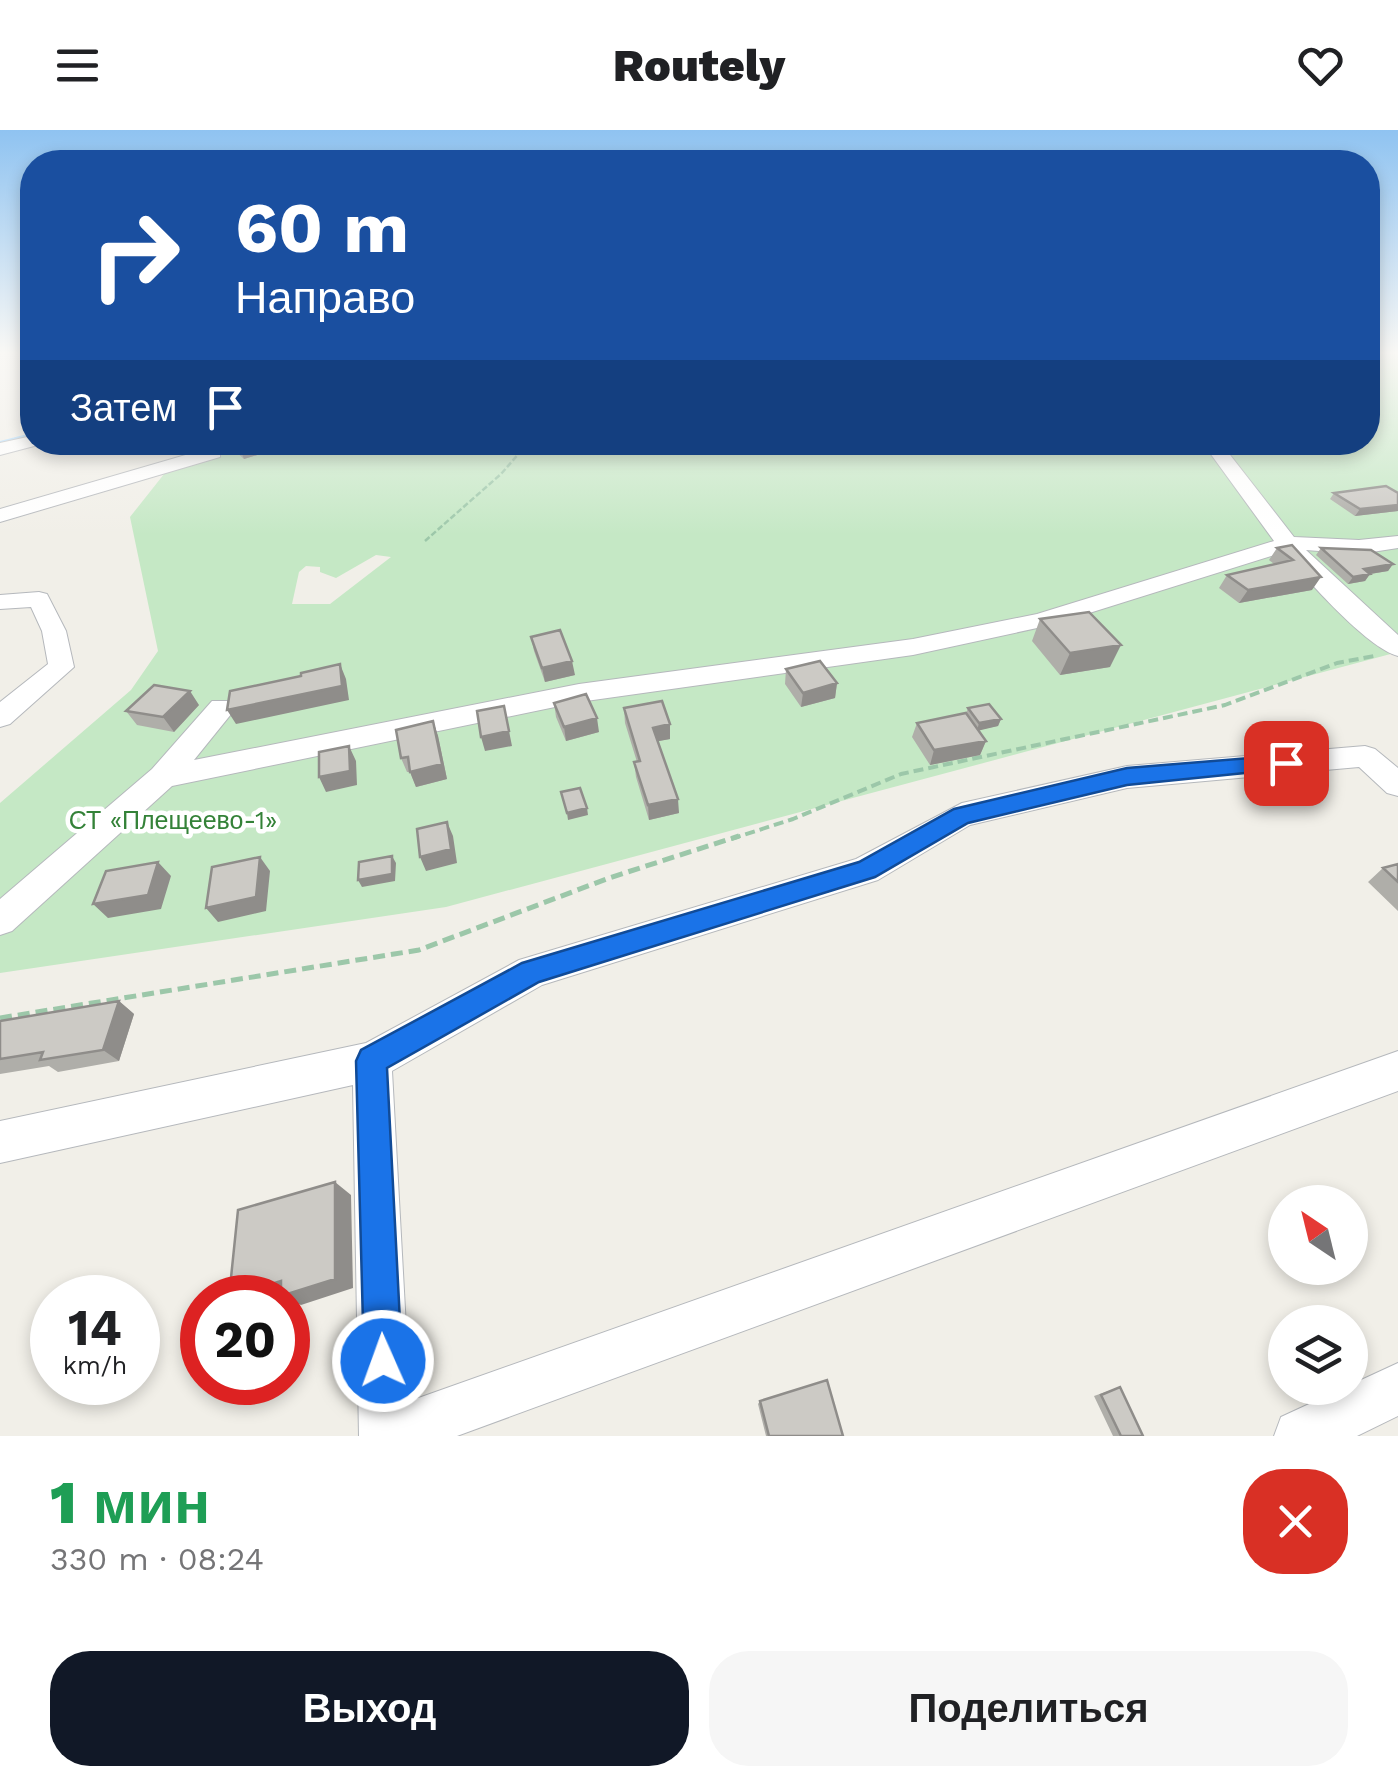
<!DOCTYPE html>
<html lang="ru">
<meta charset="utf-8">
<style>
body{margin:0;font-family:"Work Sans",sans-serif;background:#f6f6f6;color:#202124;height:100vh;display:flex;flex-direction:column;font-size:38px;white-space:nowrap}
*{box-sizing:border-box;margin:0}
p{font-size:32px;color:#757577}
.icon{flex:none;width:55px;height:55px;fill:none;stroke:currentColor;stroke-width:2;stroke-linecap:round;stroke-linejoin:round}
.map{position:relative;height:1306px;overflow:hidden}
.sheet{display:flex;flex-direction:column;background:#fff;flex:1}
.sheet>*{flex:none}
.hud{position:absolute;left:20px;top:20px;width:1360px;height:305px;border-radius:40px;box-shadow:0 5px 15px #0003;background:#1a4fa0;color:#fff;overflow:hidden}
.needle{width:65px;rotate:325deg}
.controls{position:absolute;left:1268px;top:1055px;display:grid;gap:20px}
.controls a{display:grid;place-items:center;width:100px;height:100px;border-radius:50%;background:#fff;box-shadow:0 5px 15px #0003;font-size:50px}
.speed{position:absolute;left:30px;top:1145px;display:flex;gap:20px;font-size:50px;font-weight:700;text-align:center}
.speed>*{display:grid;place-content:center;width:130px;height:130px;border-radius:50%;background:#fff;box-shadow:0 5px 15px #0003;line-height:1}
.speed small{font-size:25px;font-weight:400}
.speed .limit{border:15px solid #d22;background:#fff;color:#111}
.pin{position:absolute;display:grid;place-items:center;width:85px;height:85px;color:#fff;margin:-42px;border-radius:20px;box-shadow:0 5px 15px #0006}
.me{position:absolute;width:110px;margin:-55px;rotate:358deg;stroke-linejoin:round;filter:drop-shadow(0 0 8px #0008)}
.turn{display:flex;align-items:center;gap:35px;height:210px;padding:0 50px;font-size:45px}
.turn .icon{width:130px;height:130px;stroke-width:2.5}
.turn b{display:block;font-size:70px;line-height:85px}
.then{display:flex;align-items:center;height:95px;padding:0 50px;background:#0003;gap:20px;font-size:38px}
.round{display:grid;place-items:center;flex:none;width:105px;height:105px;border-radius:40px;background:#f6f6f6}
.summary{display:flex;align-items:center;justify-content:space-between;height:170px;padding:0 50px}
h1{font-size:60px;font-weight:800;line-height:75px;color:#1e9e55}
.primary-button{display:flex;gap:20px;margin-top:auto;padding:20px 50px}
.primary-button a{flex:1;height:115px;border-radius:40px;background:#111827;color:#fff;font-size:40px;font-weight:800;line-height:115px;text-align:center}
.primary-button a+a{background:#f6f6f6;color:#202124}
header{display:flex;justify-content:space-between;align-items:center;height:130px;padding:0 50px;background:#fff;font-size:45px;font-weight:800}
.map>svg:first-child{display:block}
</style>
<header><svg class="icon" aria-label="menu" viewBox="0 0 24 24"><path d="M4 6h16M4 12h16M4 18h16"/></svg>Routely<svg class="icon" aria-label="heart" viewBox="0 0 24 24"><path d="M12 20l-8-8c-3-5 5-10 8-4 3-6 11-1 8 4z"/></svg></header>
<div class="map">
<svg width="1398" height="1306" viewBox="0 0 1398 1306">
<rect width="100%" height="100%" fill="#f1efe8"/>
<path fill="#c5e8c5" fill-rule="evenodd" d="M 1368,222 L 1398,222 L 1398,522 L 446,777 L 0,843 L 0,673 L 131,560 L 158,521 L 130,387 L 172,334 L 219,325 L 239,312 L 1368,312 ZM 376,425 L 391,427 L 330,474 L 292,474 L 299,442 L 306,436 L 320,437 L 320,442 L 336,448 Z"/>
<g fill="none" stroke-linecap="round" stroke-linejoin="round">
<path stroke="#aadaff" stroke-width="4" d="M 0,313 L 32,305"/>
<defs>
<path id="minor" d="M 32,306 L 32,312 L 38,315 L 0,325 L 0,313 Z
M 1202,312 L 1220,312 L 1294,407 L 1359,410 L 1398,406 L 1398,418 L 1359,424 L 1306,420 L 1398,505 L 1398,526 C 1367,518 1305,448 1284,422 L 1051,495 L 913,525 L 579,572 L 172,656 L 12,801 L 0,805 L 0,769 L 152,639 L 212,571 L 232,571 L 236,578 L 194,630 L 579,554 L 913,509 L 1037,484 L 1274,411 Z
M 213,317 L 220,319 L 220,327 L 0,392 L 0,379 Z
M 39,462 L 47,464 L 66,501 L 74,537 L 10,594 L 0,597 L 0,572 L 48,534 L 42,501 L 31,477 L 0,479 L 0,465 Z
M 1365,616 L 1375,619 L 1398,638 L 1398,666 L 1387,663 L 1359,637 L 1127,658 L 970,695 L 878,750 L 542,855 L 392,941 L 410,1271 L 1398,921 L 1398,961 L 457,1306 L 359,1306 L 353,955 L 0,1033 L 0,991 L 366,913 L 519,830 L 856,729 L 962,673 L 1127,636 Z
M 1398,1233 L 1398,1286 L 1357,1306 L 1274,1306 L 1281,1287 Z"/>
</defs>
<use href="#minor" stroke="#b5b8bc" stroke-width="2"/>
<path stroke="#9cc7a9" stroke-width="2.5" stroke-dasharray="6 2.5" stroke-linecap="butt" d="M 425,411 L 501,344 L 529,312"/>
<path stroke="#9cc7a9" stroke-width="4" stroke-dasharray="10 5" stroke-linecap="butt" d="M 731,709 L 793,689 L 901,644 L 1225,575 L 1337,533 L 1374,526"/>
<path stroke="#9cc7a9" stroke-width="5" stroke-dasharray="12 6" stroke-linecap="butt" d="M 0,888 L 419,820 L 609,748 L 739,706"/>
<use href="#minor" fill="#fff" fill-rule="evenodd"/>
</g>
<path fill="#afaea9" d="M 225,312 L 284,312 L 286,316 L 244,329 Z
M 1334,363 L 1398,363 L 1398,381 L 1355,386 L 1330,369 Z
M 1292,415 L 1312,460 L 1239,473 L 1219,458 L 1227,445 L 1274,434 L 1269,430 L 1277,418 Z
M 1321,418 L 1393,434 L 1388,441 L 1370,444 L 1365,451 L 1348,454 L 1316,425 Z
M 1040,489 L 1110,537 L 1060,545 L 1032,511 Z
M 531,507 L 575,545 L 545,552 L 534,521 Z
M 786,539 L 837,553 L 835,568 L 801,577 L 785,554 Z
M 554,573 L 599,602 L 566,611 L 556,587 Z
M 199,575 L 174,602 L 137,595 L 126,581 Z
M 624,578 L 670,609 L 658,611 L 679,683 L 649,690 L 636,647 L 634,632 L 637,632 L 625,593 Z
M 968,578 L 1001,589 L 998,596 L 978,600 L 986,611 L 980,625 L 930,635 L 912,607 L 917,593 L 966,584 Z
M 433,591 L 438,606 L 447,649 L 416,657 L 410,642 L 407,642 L 401,628 Z
M 1398,734 L 1398,781 L 1368,752 L 1383,738 Z
M 119,871 L 134,884 L 119,931 L 58,942 L 49,936 L 0,944 L 0,891 Z
M 1120,1257 L 1143,1306 L 1113,1306 L 1094,1266 Z
M 760,1271 L 843,1306 L 766,1306 L 758,1274 Z"/>
<path fill="#8f8d8a" d="M 250,312 L 284,312 L 286,316 L 244,329 L 239,316 Z
M 1398,375 L 1398,381 L 1355,386 L 1360,379 Z
M 1393,434 L 1388,441 L 1370,444 L 1365,451 L 1348,454 L 1353,447 L 1364,439 Z
M 1321,447 L 1312,460 L 1239,473 L 1248,460 Z
M 1121,515 L 1110,537 L 1060,545 L 1070,523 Z
M 572,531 L 575,545 L 545,552 L 542,538 Z
M 340,534 L 346,549 L 349,570 L 236,594 L 227,580 Z
M 837,553 L 835,568 L 801,577 L 803,563 Z
M 190,561 L 199,575 L 174,602 L 163,587 Z
M 504,576 L 512,616 L 485,621 L 481,607 Z
M 597,588 L 599,602 L 566,611 L 564,597 Z
M 1001,589 L 998,596 L 977,601 L 979,593 Z
M 433,591 L 438,606 L 447,649 L 416,657 L 410,642 Z
M 670,594 L 670,609 L 654,612 L 653,598 Z
M 986,611 L 980,625 L 930,635 L 934,620 Z
M 349,616 L 356,631 L 357,655 L 326,662 L 319,647 Z
M 678,669 L 679,683 L 649,690 L 648,675 Z
M 587,678 L 588,685 L 568,690 L 567,683 Z
M 447,692 L 453,706 L 457,733 L 426,741 L 420,727 Z
M 392,726 L 396,733 L 395,751 L 362,757 L 358,750 Z
M 260,727 L 270,741 L 266,781 L 218,792 L 206,778 Z
M 158,732 L 171,746 L 161,779 L 108,788 L 93,774 Z
M 119,871 L 134,884 L 119,931 L 103,920 Z
M 335,1052 L 351,1065 L 353,1158 L 301,1175 L 282,1166 L 229,1167 Z"/>
<path fill="#cccac5" stroke="#8f8d8a" stroke-width="2.5" d="M 1386,356 L 1398,363 L 1398,375 L 1360,379 L 1334,363 Z
M 1292,415 L 1321,447 L 1248,460 L 1227,445 L 1293,430 L 1277,418 Z
M 1321,418 L 1371,420 L 1393,434 L 1364,439 L 1370,444 L 1353,447 Z
M 1089,482 L 1121,515 L 1070,523 L 1040,489 Z
M 560,500 L 572,531 L 542,538 L 531,507 Z
M 820,531 L 837,553 L 803,563 L 786,539 Z
M 340,534 L 342,556 L 227,580 L 230,561 L 301,546 L 301,543 Z
M 154,555 L 190,561 L 163,587 L 126,581 Z
M 586,564 L 597,588 L 564,597 L 554,573 Z
M 662,571 L 670,594 L 653,598 L 678,669 L 648,675 L 634,632 L 640,631 L 624,578 Z
M 989,574 L 1001,589 L 979,593 L 968,578 Z
M 504,576 L 509,601 L 481,607 L 477,581 Z
M 966,583 L 986,611 L 934,620 L 917,593 Z
M 433,591 L 442,634 L 410,642 L 408,627 L 401,628 L 396,600 Z
M 349,616 L 350,641 L 319,647 L 319,622 Z
M 580,658 L 587,678 L 567,683 L 561,662 Z
M 447,692 L 451,719 L 420,727 L 417,699 Z
M 392,726 L 392,744 L 358,750 L 359,732 Z
M 260,727 L 256,767 L 206,778 L 212,737 Z
M 158,732 L 148,765 L 93,774 L 106,741 Z
M 1398,734 L 1398,752 L 1383,738 Z
M 119,871 L 103,920 L 40,930 L 43,922 L 0,929 L 0,891 Z
M 335,1052 L 335,1149 L 281,1166 L 281,1151 L 229,1167 L 238,1080 Z
M 827,1250 L 843,1306 L 769,1306 L 760,1271 Z
M 1120,1257 L 1143,1306 L 1121,1306 L 1101,1265 Z"/>
<linearGradient id="sky" x2="0" y2="1"><stop stop-color="#8fc3f1"/><stop offset="0.55" stop-color="#f9f8f5"/><stop offset="1" stop-color="#f9f8f5" stop-opacity="0"/></linearGradient>
<rect width="1398" height="405" fill="url(#sky)"/>
<path fill="#1a73e8" stroke="#114b97" stroke-width="2.5" d="M 1286,625 L 1293,627 L 1297,633 L 1293,638 L 1127,655 L 968,693 L 875,747 L 539,852 L 387,938 L 402,1231 L 396,1244 L 383,1250 L 370,1244 L 364,1231 L 356,931 L 361,920 L 522,833 L 859,732 L 954,679 L 1127,638 Z"/>
<g text-anchor="middle" stroke-width="9" stroke-linejoin="round" paint-order="stroke">
<g font-size="25" fill="#348238" stroke="#fff">
<text x="173" y="699">СТ «Плещеево-1»</text>
</g>
</g>
</svg>
<div class="controls">
<a><svg class="needle" viewBox="-14 -14 28 28"><path d="M0-13l5 13h-10z" fill="#e53935"/><path d="M0 13l5-13h-10z" fill="#757577"/></svg></a>
<a><svg class="icon" aria-label="layers" viewBox="0 0 24 24"><path d="M12 4l9 5-9 5-9-5zM3 14l9 5 9-5"/></svg></a>
</div>
<div class="speed"><div>14<small>km/h</small></div><div class="limit">20</div></div>
<div class="pin" style="left:1286px;top:633px;background:#d93025"><svg class="icon" aria-label="arrive" viewBox="0 0 24 24"><path d="M6 21V4h12l-3 4 3 4H6"/></svg></div>
<svg class="me" style="left:383px;top:1231px" viewBox="-20 -20 40 40"><circle r="17" fill="#1a73e8" stroke="#fff" stroke-width="3"/><path d="M0-11L8 9 0 5-8 9z" fill="#fff"/></svg>
<div class="hud">
<div class="turn"><svg class="icon" aria-label="right" viewBox="0 0 24 24"><path d="M7 20v-9h11M14 6l5 5-5 5"/></svg><div><b>60 m</b>Направо</div></div>
<div class="then">Затем<svg class="icon" aria-label="arrive" viewBox="0 0 24 24"><path d="M6 21V4h12l-3 4 3 4H6"/></svg></div>
</div>
</div>
<section class="sheet">
<div class="summary"><div><h1>1 мин</h1><p>330 m · 08:24</p></div><a class="round" style="background:#d93025;color:#fff"><svg class="icon" aria-label="close" viewBox="0 0 24 24"><path d="M6 6l12 12M18 6L6 18"/></svg></a></div>
<div class="primary-button"><a>Выход</a><a>Поделиться</a></div>
</section>
